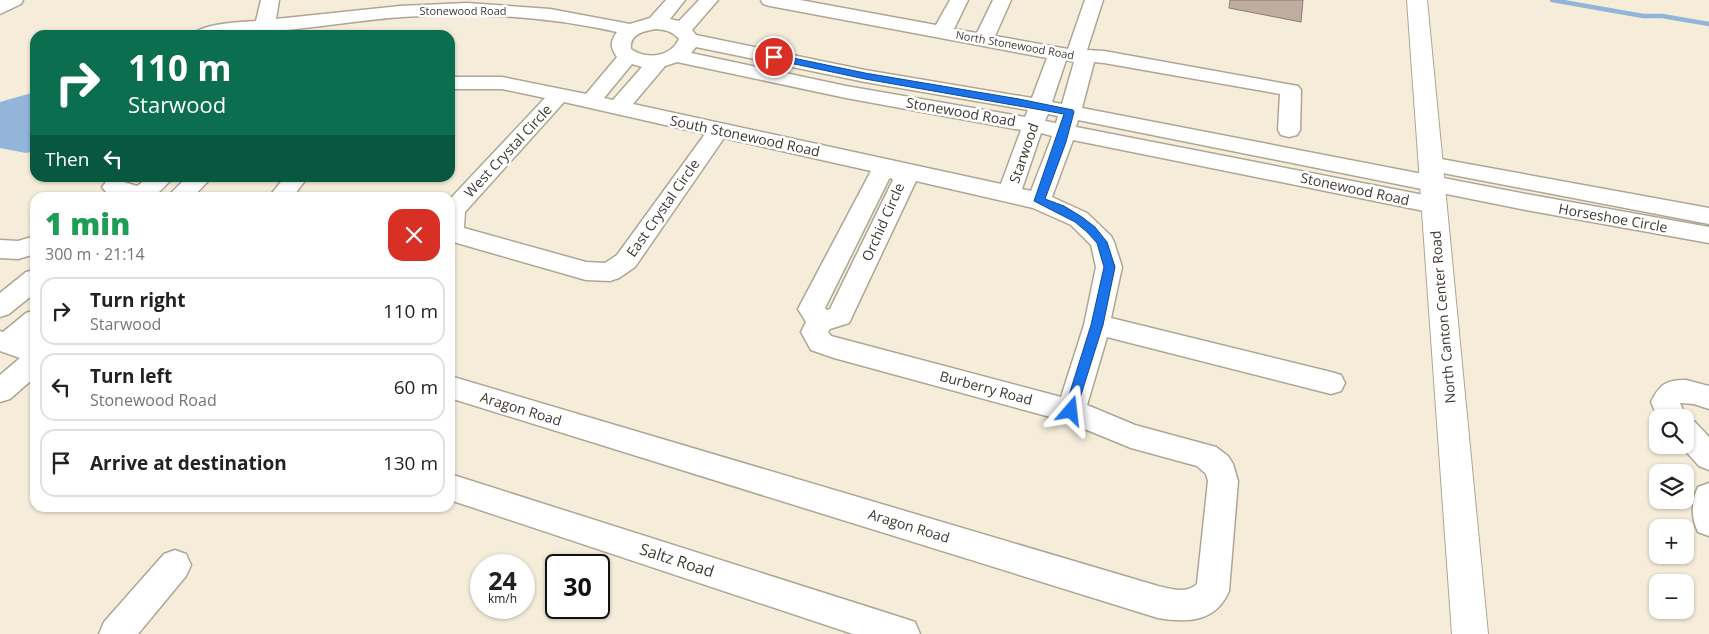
<!DOCTYPE html>
<meta charset="utf-8">
<style>
body{margin:0;font-family:"Open Sans",sans-serif;background:#f2f2f2;color:#222;height:100vh;display:flex;flex-direction:column;font-size:19px;white-space:nowrap}
*{box-sizing:border-box;margin:0}
p{font-size:16px;color:#767676}
.icon{flex:none;width:28px;height:28px;fill:none;stroke:currentColor;stroke-width:2;stroke-linecap:round;stroke-linejoin:round}
.map{position:relative;flex:1;overflow:hidden}
.details{position:absolute;left:30px;top:192px;width:425px;height:320px;display:flex;flex-direction:column;background:#fff;border-radius:15px;box-shadow:0 1px 4px #0004}
.details>*{flex:none}
.guide{position:absolute;left:30px;top:30px;width:425px;height:152px;border-radius:15px;box-shadow:0 1px 4px #0004;background:#0b6e4f;color:#fff;overflow:hidden}
.fabs{position:absolute;left:1649px;top:409px;display:grid;gap:10px}
.fabs a{display:grid;place-items:center;width:45px;height:45px;border-radius:10px;background:#fff;box-shadow:0 1px 4px #0004;font-size:25px}
.speed{position:absolute;left:470px;top:554px;display:flex;gap:10px;font-size:25px;font-weight:700;text-align:center}
.speed>*{display:grid;place-content:center;width:65px;height:65px;border-radius:50%;background:#fff;box-shadow:0 1px 4px #0004;line-height:1}
.speed small{font-size:12px;font-weight:400}
.speed .limit{border:2px solid #111;border-radius:8px;background:#fff;color:#111}
.pin{position:absolute;display:grid;place-items:center;width:42px;height:42px;color:#fff;margin:-21px;border:2px solid #fff;border-radius:50%;box-shadow:0 1px 5px #0007}
.me{position:absolute;width:55px;margin:-28px;rotate:17deg;stroke-linejoin:round;filter:drop-shadow(0 0 4px #0008)}
.turn{display:flex;align-items:center;gap:18px;height:105px;padding:0 15px;font-size:22px}
.turn .icon{width:65px;height:65px;stroke-width:2.5}
.turn b{display:block;font-size:35px;line-height:42px}
.then{display:flex;align-items:center;height:48px;padding:0 15px;background:#0003;gap:10px;font-size:19px}
.round{display:grid;place-items:center;flex:none;width:52px;height:52px;border-radius:15px;background:#f2f2f2}
.overview{display:flex;align-items:center;justify-content:space-between;height:85px;padding:0 15px}
h1{font-size:30px;font-weight:800;line-height:38px;color:#1e9e55}
ul{padding:0;list-style:none}
li{display:flex;align-items:center;gap:15px;height:68px;margin:0 10px 8px;padding:0 5px;border:2px solid #e0e0e0;border-radius:15px}
li div{flex:1}
li b{display:block;font-size:19px}
li em{font-style:normal}
.map>svg:first-child{display:block}
</style>
<div class="map">
<svg width="1709" height="634" viewBox="0 0 1709 634">
<rect width="100%" height="100%" fill="#f5edda"/>
<path fill="#94b5da" d="M 35,92 L 35,151 L 26,153 L 0,148 L 0,102 Z"/>
<g fill="none" stroke-linecap="round" stroke-linejoin="round">
<path stroke="#94b5da" stroke-width="4.5" d="M 1552,0 L 1643,16 L 1662,16 L 1709,24"/>
</g>
<path fill="#c0ada2" stroke="#8b7a6f" d="M 1230,0 L 1303,0 L 1301,22 L 1229,8 Z"/>
<g fill="none" stroke-linecap="round" stroke-linejoin="round">
<defs>
<path id="minor" d="M 0,0 L 23,0 L 21,4 L 0,14 Z
M 261,0 L 279,0 L 276,19 L 400,6 L 467,3 L 550,9 L 630,24 L 650,18 L 666,0 L 685,0 L 670,19 L 679,21 L 699,0 L 718,0 L 692,30 L 696,35 L 865,70 L 1032,98 L 1047,58 L 770,6 L 763,4 L 761,0 L 800,0 L 936,25 L 950,0 L 968,0 L 954,29 L 977,33 L 993,0 L 1011,0 L 995,36 L 1068,49 L 1085,0 L 1103,0 L 1087,50 L 1104,51 L 1298,86 L 1301,90 L 1300,130 L 1297,135 L 1289,137 L 1281,135 L 1278,130 L 1280,94 L 1104,63 L 1094,62 L 1082,108 L 1526,194 L 1709,227 L 1709,243 L 1526,210 L 1078,120 L 1076,127 L 1434,197 L 1442,199 L 1446,205 L 1442,211 L 1434,213 L 1073,140 L 1052,197 L 1087,213 L 1111,236 L 1114,242 L 1122,267 L 1111,318 L 1331,372 L 1341,375 L 1345,383 L 1341,391 L 1331,394 L 1107,337 L 1087,405 L 1135,425 L 1216,447 L 1228,456 L 1233,464 L 1238,481 L 1229,591 C 1216,622 1188,623 1158,618 L 450,398 L 450,376 L 1158,586 C 1171,589 1186,594 1197,584 L 1208,481 L 1206,474 L 1197,466 L 1131,448 L 1065,421 L 834,358 L 811,350 L 801,332 L 806,322 L 798,309 L 871,171 L 724,138 L 635,267 L 619,278 L 610,281 L 586,280 L 450,241 L 450,199 L 545,98 L 502,89 L 450,89 L 450,77 L 502,77 L 586,94 L 617,57 C 610,47 610,42 617,32 C 546,16 474,12 402,17 C 359,20 316,28 273,31 L 273,35 L 253,35 L 254,32 L 193,35 C 202,23 242,22 256,21 ZM 656,29 C 666,30 672,31 679,39 C 671,57 646,60 631,49 C 629,34 644,31 656,29 ZM 696,47 L 865,82 L 1028,110 L 1025,117 L 846,86 L 691,53 ZM 1066,60 L 1074,62 L 1062,104 L 1052,102 ZM 677,62 L 846,98 L 1021,130 L 1001,184 L 633,104 L 665,66 ZM 632,64 L 642,67 L 613,100 L 604,98 ZM 564,102 L 705,134 L 617,255 L 605,263 L 586,262 L 464,228 L 465,212 ZM 1048,114 L 1058,116 L 1056,123 L 1045,121 ZM 1041,133 L 1052,136 L 1050,142 L 1031,191 L 1022,189 ZM 891,178 L 893,180 L 830,309 L 827,310 L 825,308 L 889,179 ZM 916,181 L 1033,208 L 1071,225 L 1091,245 L 1096,267 L 1084,325 L 1061,397 L 831,336 L 828,332 L 830,329 L 849,323 Z
M 1430,157 L 1709,208 L 1709,224 L 1422,169 L 1419,164 L 1422,159 Z
M 148,178 L 173,178 L 158,193 L 161,198 L 122,198 L 106,192 L 102,187 L 106,182 L 114,179 L 137,186 Z
M 186,178 L 211,178 L 192,198 L 166,198 Z
M 284,178 L 307,178 L 292,198 L 268,198 Z
M 35,236 L 35,254 L 18,259 L 0,258 L 0,240 L 18,241 Z
M 35,270 L 35,293 L 9,314 L 0,317 L 0,293 L 26,272 Z
M 35,310 L 35,335 L 30,340 L 35,341 L 35,377 L 10,399 L 0,402 L 0,375 L 20,358 L 0,351 L 0,331 L 3,332 L 26,313 Z
M 1686,380 L 1709,386 L 1709,409 L 1694,404 L 1680,403 L 1687,419 L 1695,422 L 1709,437 L 1709,470 L 1699,466 L 1680,445 L 1685,445 L 1685,418 L 1658,418 L 1651,402 C 1660,384 1666,380 1686,380 Z
M 450,474 L 903,618 L 915,622 L 920,634 L 853,634 L 450,500 Z
M 1709,483 L 1709,536 L 1698,532 C 1691,518 1691,501 1698,487 Z
M 175,550 L 186,554 L 191,565 L 186,576 L 138,634 L 99,634 L 104,622 L 164,554 Z"/>
<path id="major" d="M 1407,0 L 1427,0 L 1488,634 L 1452,634 Z"/>
</defs>
<use href="#minor" stroke="#aea694" stroke-width="3"/>
<use href="#major" stroke="#aea694" stroke-width="2"/>
<use href="#minor" fill="#fff" fill-rule="evenodd"/>
<use href="#major" fill="#fff" fill-rule="evenodd"/>
</g>
<path fill="#1a73e8" stroke="#114b97" d="M 774,54 L 865,73 L 1019,99 L 1073,110 L 1074,112 L 1066,142 L 1045,199 L 1064,206 L 1082,217 L 1095,227 L 1107,242 L 1115,267 L 1103,325 L 1075,414 L 1066,414 L 1064,411 L 1091,325 L 1104,267 L 1097,243 L 1087,232 L 1075,222 L 1034,201 L 1064,114 L 865,79 L 771,59 L 771,55 Z"/>
<g text-anchor="middle" stroke-width="5" stroke-linejoin="round" paint-order="stroke">
<g font-size="11" fill="#3d3a32" stroke="#fff">
<text x="463" y="15">Stonewood Road</text>
<text transform="translate(1015 45) rotate(10)" y="4">North Stonewood Road</text>
</g>
<g font-size="14" fill="#3d3a32" stroke="#fff">
<text transform="translate(961 112) rotate(10)" y="5">Stonewood Road</text>
<text transform="translate(745 136) rotate(12)" y="5">South Stonewood Road</text>
<text transform="translate(508 151) rotate(-47)" y="5">West Crystal Circle</text>
<text transform="translate(1024 153) rotate(-71)" y="5">Starwood</text>
<text transform="translate(1355 189) rotate(12)" y="5">Stonewood Road</text>
<text transform="translate(663 208) rotate(-55)" y="5">East Crystal Circle</text>
<text transform="translate(1613 218) rotate(10)" y="5">Horseshoe Circle</text>
<text transform="translate(883 222) rotate(-66)" y="5">Orchid Circle</text>
<text transform="translate(1443 317) rotate(-95)" y="5">North Canton Center Road</text>
<text transform="translate(986 388) rotate(15)" y="5">Burberry Road</text>
<text transform="translate(521 409) rotate(17)" y="5">Aragon Road</text>
<text transform="translate(909 526) rotate(17)" y="5">Aragon Road</text>
</g>
<g font-size="16" fill="#3d3a32" stroke="#fff">
<text transform="translate(677 560) rotate(18)" y="6">Saltz Road</text>
</g>
</g>
</svg>
<div class="fabs">
<a><svg class="icon" aria-label="search" viewBox="0 0 24 24"><circle cx="10" cy="10" r="6"/><path d="M15 15l6 6"/></svg></a>
<a><svg class="icon" aria-label="layers" viewBox="0 0 24 24"><path d="M12 4l9 5-9 5-9-5zM3 14l9 5 9-5"/></svg></a>
<a>+</a>
<a>−</a>
</div>
<div class="speed"><div>24<small>km/h</small></div><div class="limit">30</div></div>
<div class="pin" style="left:774px;top:57px;background:#d93025"><svg class="icon" aria-label="arrive" viewBox="0 0 24 24"><path d="M6 21V4h12l-3 4 3 4H6"/></svg></div>
<svg class="me" style="left:1071px;top:411px" viewBox="-20 -20 40 40"><path d="M0-17L14 15 0 8-14 15z" fill="#1a73e8" stroke="#fff" stroke-width="4"/></svg>
<div class="guide">
<div class="turn"><svg class="icon" aria-label="right" viewBox="0 0 24 24"><path d="M7 20v-9h11M14 6l5 5-5 5"/></svg><div><b>110 m</b>Starwood</div></div>
<div class="then">Then<svg class="icon" aria-label="left" viewBox="0 0 24 24"><path d="M17 20v-9H6M10 6l-5 5 5 5"/></svg></div>
</div>
<section class="details">
<div class="overview"><div><h1>1 min</h1><p>300 m · 21:14</p></div><a class="round" style="background:#d93025;color:#fff"><svg class="icon" aria-label="close" viewBox="0 0 24 24"><path d="M6 6l12 12M18 6L6 18"/></svg></a></div>
<ul>
<li><svg class="icon" aria-label="right" viewBox="0 0 24 24"><path d="M7 20v-9h11M14 6l5 5-5 5"/></svg><div><b>Turn right</b><p>Starwood</p></div><em>110 m</em></li>
<li><svg class="icon" aria-label="left" viewBox="0 0 24 24"><path d="M17 20v-9H6M10 6l-5 5 5 5"/></svg><div><b>Turn left</b><p>Stonewood Road</p></div><em>60 m</em></li>
<li><svg class="icon" aria-label="arrive" viewBox="0 0 24 24"><path d="M6 21V4h12l-3 4 3 4H6"/></svg><div><b>Arrive at destination</b></div><em>130 m</em></li>
</ul>
</section>
</div>
